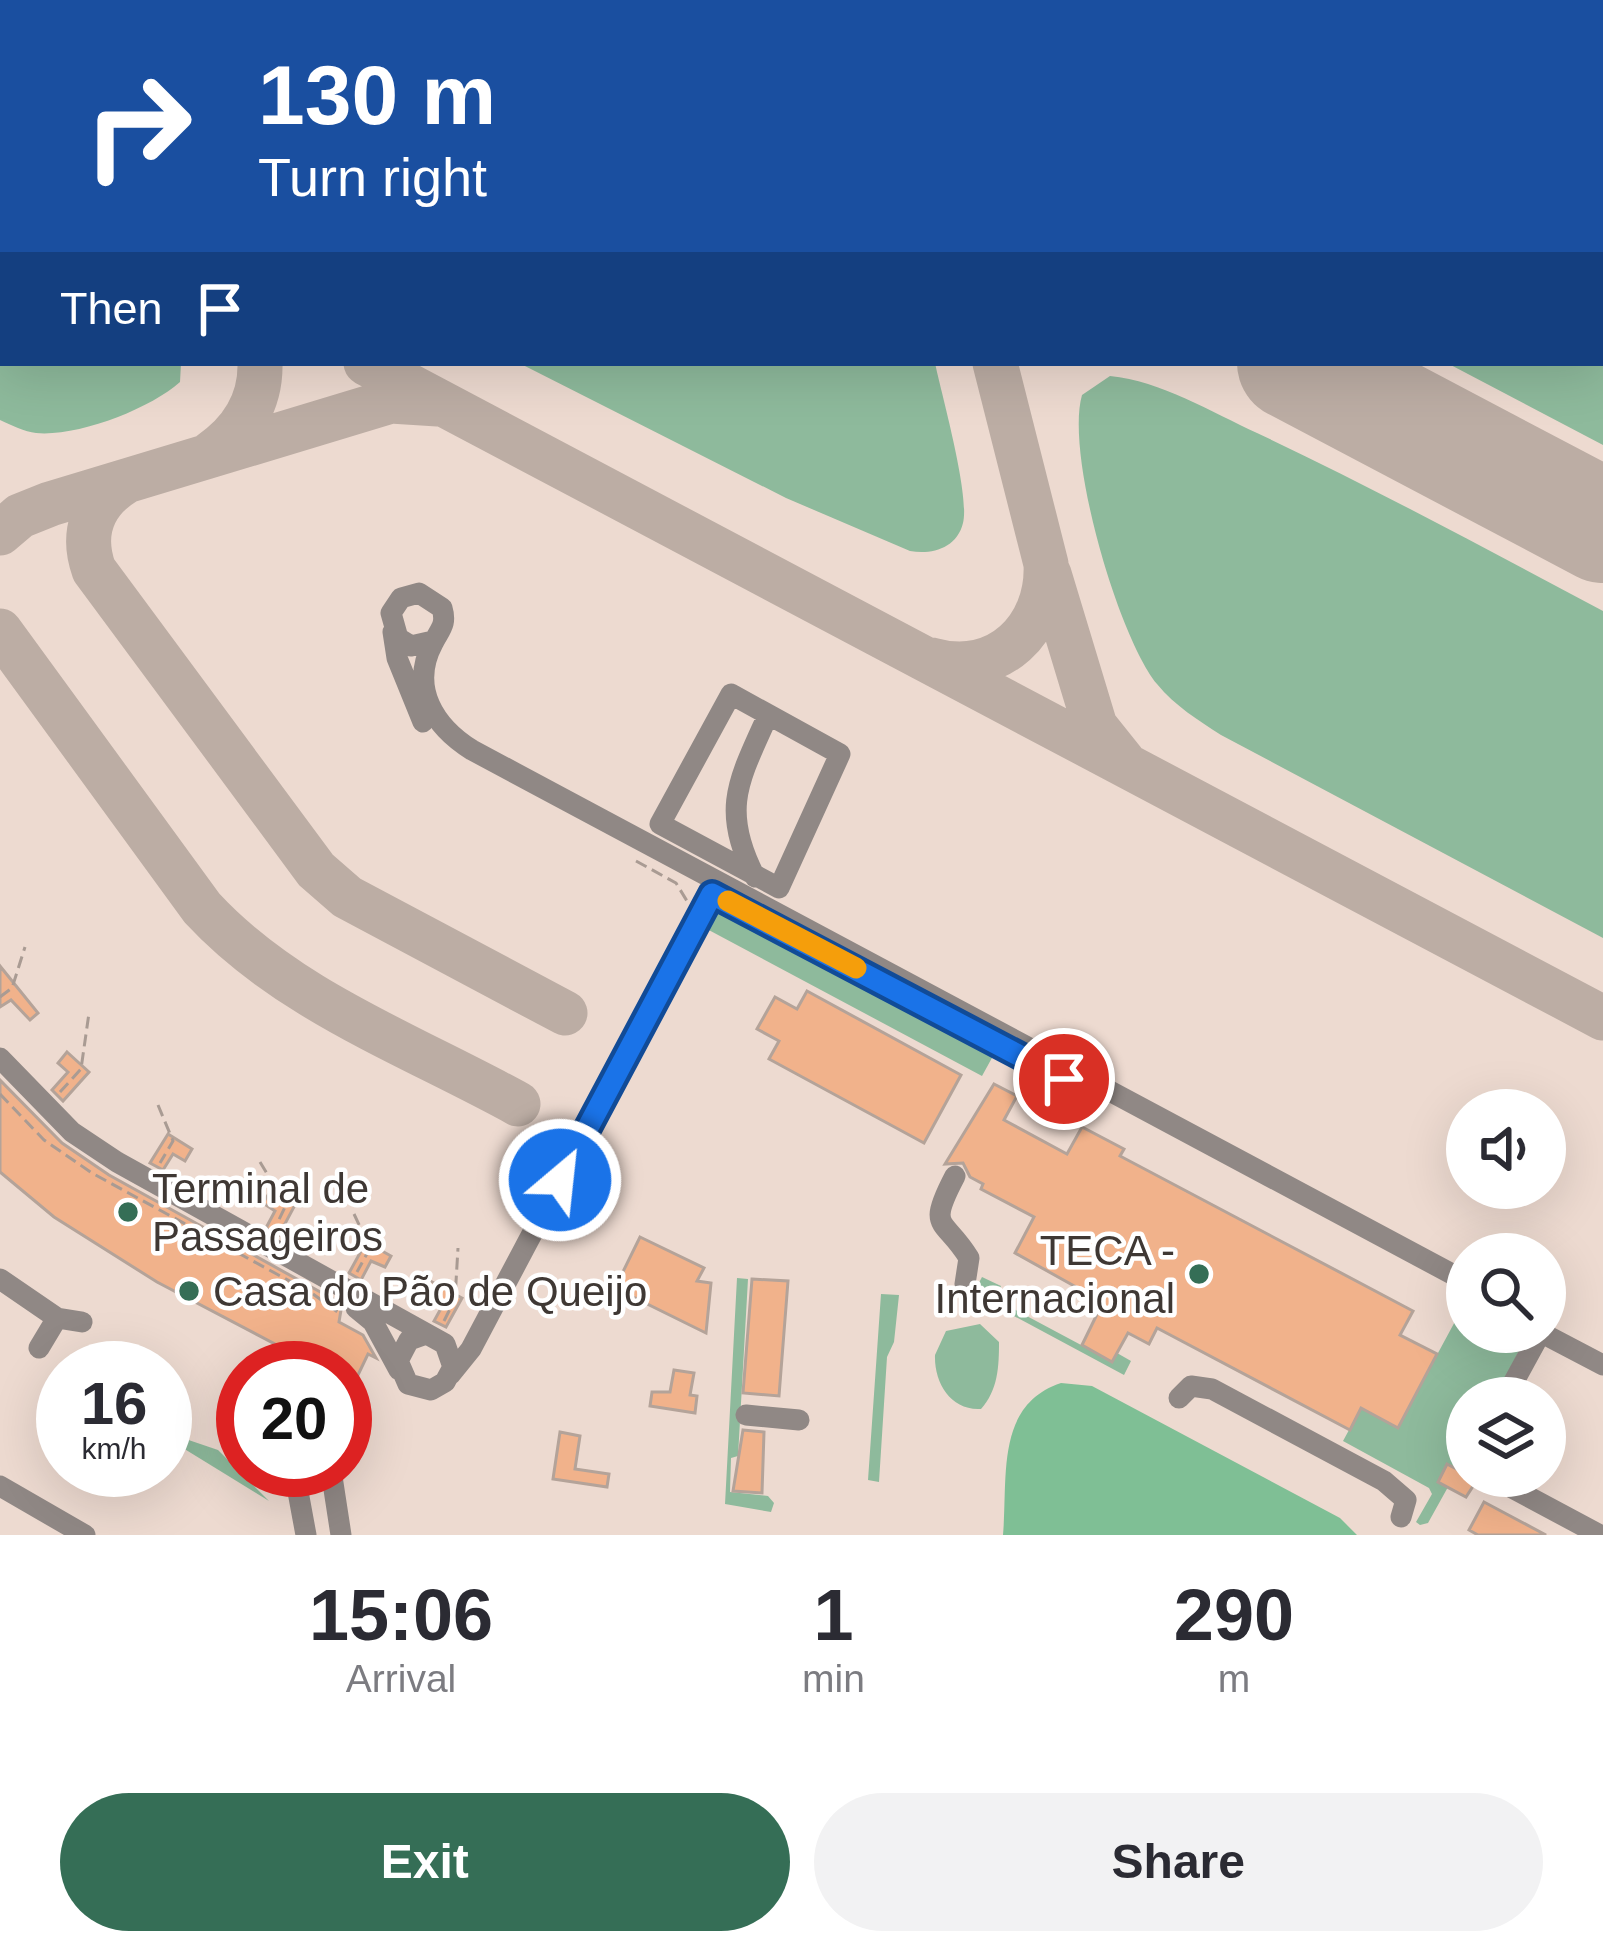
<!DOCTYPE html>
<meta charset="utf-8">
<style>
body{margin:0;font-family:Arial,sans-serif;background:#f2f2f3;color:#2b2b33;height:100vh;display:flex;flex-direction:column;font-size:45px;white-space:nowrap}
*{box-sizing:border-box;margin:0}
p{font-size:39px;color:#7c7c81}
.icon{flex:none;width:66px;height:66px;fill:none;stroke:currentColor;stroke-width:2;stroke-linecap:round;stroke-linejoin:round}
.map{position:relative;height:1535px;overflow:hidden}
.drawer{display:flex;flex-direction:column;background:#fff;flex:1}
.drawer>*{flex:none}
.banner{position:absolute;left:0px;top:0px;width:1605px;height:366px;box-shadow:0 12px 48px #0002;background:#1a4fa0;color:#fff;overflow:hidden}
.tools{position:absolute;left:1446px;top:1089px;display:grid;gap:24px}
.tools a{display:grid;place-items:center;width:120px;height:120px;border-radius:50%;background:#fff;box-shadow:0 12px 48px #0002;font-size:60px}
.speed{position:absolute;left:36px;top:1341px;display:flex;gap:24px;font-size:60px;font-weight:700;text-align:center}
.speed>*{display:grid;place-content:center;width:156px;height:156px;border-radius:50%;background:#fff;box-shadow:0 12px 48px #0002;line-height:1}
.speed small{font-size:30px;font-weight:400}
.speed .limit{border:18px solid #d22;background:#fff;color:#111}
.pin{position:absolute;display:grid;place-items:center;width:102px;height:102px;color:#fff;margin:-51px;border:6px solid #fff;border-radius:50%;box-shadow:0 3px 12px #0007}
.me{position:absolute;width:132px;margin:-66px;rotate:28deg;stroke-linejoin:round;filter:drop-shadow(0 0 9px #0008)}
.turn{display:flex;align-items:center;gap:42px;height:252px;padding:0 60px;font-size:54px}
.turn .icon{width:156px;height:156px;stroke-width:2.5}
.turn b{display:block;font-size:84px;line-height:102px}
.then{display:flex;align-items:center;height:114px;padding:0 60px;background:#0003;gap:24px;font-size:45px}
.eta{display:flex;justify-content:space-evenly;align-items:center;height:204px;text-align:center}
.eta b{font-size:72px;font-weight:800;line-height:84px}
.action{display:flex;gap:24px;margin-top:auto;padding:24px 60px}
.action a{flex:1;height:138px;border-radius:72px;background:#356e56;color:#fff;font-size:48px;font-weight:800;line-height:138px;text-align:center}
.action a+a{background:#f2f2f3;color:#2b2b33}
.map>svg:first-child{display:block}
</style>
<div class="map">
<svg width="1603" height="1535" viewBox="0 0 1603 1535">
<rect width="100%" height="100%" fill="#eddad0"/>
<path fill="#8eba9c" d="M 0,0 L 444,0 L 450,3 L 3,3 L 3,93 Z
M 1603,109 L 1603,445 L 1447,363 L 1602,363 Z
M 0,229 L 3,363 L 181,363 L 180,382 C 150,409 77,437 36,433 C 25,432 11,425 0,420 Z
M 519,363 L 935,363 C 942,396 970,495 963,523 C 957,548 932,555 910,551 L 786,498 Z
M 1110,376 C 1161,381 1211,412 1257,433 C 1374,488 1488,550 1603,611 L 1603,938 L 1221,735 C 1198,720 1175,706 1157,684 C 1118,636 1065,454 1082,395 Z
M 722,912 L 993,1056 L 982,1076 L 705,928 L 713,915 Z
M 982,1277 L 1001,1286 L 995,1299 L 1111,1361 L 1117,1353 L 1131,1361 L 1124,1375 L 973,1294 Z
M 737,1278 L 748,1279 L 738,1456 L 731,1458 L 730,1492 L 768,1496 L 774,1503 L 771,1512 L 725,1504 Z
M 881,1294 L 899,1295 L 894,1342 L 887,1357 L 879,1482 L 868,1480 Z
M 1465,1303 L 1467,1332 L 1518,1332 L 1522,1345 L 1495,1398 L 1467,1398 L 1467,1451 L 1457,1470 L 1446,1465 L 1438,1482 L 1448,1487 L 1428,1523 L 1420,1525 L 1416,1522 L 1432,1494 L 1429,1488 L 1343,1441 L 1361,1408 L 1398,1427 Z
M 980,1324 L 999,1342 C 999,1367 998,1390 981,1409 C 951,1411 934,1383 935,1355 L 946,1331 Z
M 165,1432 L 218,1450 L 269,1501 L 165,1437 Z"/>
<path fill="#7fbf95" d="M 1061,1383 L 1092,1386 L 1340,1518 L 1357,1535 L 1003,1535 C 1008,1477 995,1405 1061,1383 Z"/>
<g fill="none" stroke-linecap="round" stroke-linejoin="round">
<path stroke="#bcada4" stroke-width="45" d="M 1520,0 L 1526,3
M 1083,3 L 1085,0
M 1602,43 L 1603,43
M 0,169 L 3,170
M 366,363 L 1603,1018
M 210,454 C 242,432 261,402 260,363
M 125,482 C 92,502 81,534 94,570 L 316,870 L 347,897 L 565,1013
M 0,533 L 20,516 L 50,504 L 391,401 L 438,404
M 1049,574 L 1095,726 L 1123,761
M 0,631 L 202,908 C 287,1000 411,1045 518,1104
M 932,660 C 998,679 1049,628 1046,564 L 995,363"/>
<path stroke="#bcada4" stroke-width="114" d="M 609,0 L 614,3
M 1294,363 L 1603,526"/>
</g>
<path fill="#f1b28b" stroke="#b4a399" stroke-width="3" d="M 0,966 L 38,1013 L 30,1020 L 11,1000 L 0,1007 Z
M 807,991 L 961,1075 L 924,1143 L 769,1059 L 779,1041 L 757,1029 L 775,997 L 797,1009 Z
M 67,1052 L 89,1072 L 63,1101 L 52,1090 L 68,1072 L 58,1063 Z
M 0,1080 L 62,1143 L 109,1175 L 342,1304 L 339,1322 L 363,1335 L 376,1358 L 368,1354 L 358,1375 L 317,1355 L 313,1364 L 157,1282 L 54,1217 L 0,1172 Z
M 994,1084 L 1017,1096 L 1004,1120 L 1067,1154 L 1082,1127 L 1124,1149 L 1120,1156 L 1413,1311 L 1400,1335 L 1437,1354 L 1398,1428 L 1361,1408 L 1350,1430 L 1157,1328 L 1149,1344 L 1128,1333 L 1112,1362 L 1082,1345 L 1103,1302 L 1015,1253 L 1034,1217 L 981,1189 L 983,1184 L 970,1177 L 963,1163 L 945,1164 Z
M 168,1134 L 192,1149 L 185,1161 L 173,1154 L 163,1170 L 150,1163 Z
M 270,1192 L 295,1205 L 279,1235 L 266,1228 L 275,1211 L 263,1203 Z
M 640,1237 L 704,1268 L 697,1281 L 711,1283 L 706,1333 L 615,1288 Z
M 366,1242 L 391,1256 L 385,1267 L 371,1261 L 361,1280 L 349,1273 Z
M 421,1276 L 462,1298 L 446,1327 L 434,1321 L 444,1303 L 415,1285 Z
M 752,1279 L 788,1281 L 779,1396 L 743,1393 Z
M 674,1370 L 694,1373 L 690,1395 L 697,1396 L 695,1413 L 650,1406 L 652,1392 L 670,1392 Z
M 743,1430 L 764,1432 L 762,1493 L 733,1491 Z
M 560,1432 L 580,1436 L 575,1469 L 609,1474 L 607,1487 L 553,1479 Z
M 1447,1464 L 1477,1480 L 1466,1497 L 1438,1482 Z
M 1484,1502 L 1546,1535 L 1478,1535 L 1469,1530 Z"/>
<g fill="none" stroke-linecap="round" stroke-linejoin="round">
<path stroke="#a99b93" stroke-width="3" stroke-dasharray="12 6" stroke-linecap="butt" d="M 636,861 L 676,883 L 687,901
M 0,997 L 12,988 L 25,947
M 60,1092 L 81,1069 L 89,1013
M 0,1094 L 44,1140 L 92,1173 L 304,1289
M 158,1105 L 173,1141 L 160,1163
M 260,1162 L 286,1205 L 276,1226
M 354,1214 L 370,1248 L 357,1272
M 313,1294 L 339,1313
M 444,1321 L 455,1299 L 458,1248
M 1459,1471 L 1467,1456"/>
<path stroke="#908885" stroke-width="21" d="M 393,632 L 397,658 L 423,722
M 433,641 L 411,646 L 398,638 L 391,613 L 401,598 L 419,593 L 442,608 C 447,625 440,629 433,643 C 409,688 435,727 472,750 L 1467,1282
M 731,694 L 840,754 L 779,888 L 660,824 Z
M 755,877 C 720,809 739,780 768,715
M 0,1058 L 72,1132 L 117,1162 L 445,1344 L 453,1367 L 445,1382 L 431,1390 L 408,1384 L 398,1361 L 409,1340 L 423,1335
M 955,1176 C 926,1231 944,1217 969,1258 L 965,1284
M 0,1279 L 57,1318 L 82,1322
M 356,1308 L 373,1322 L 399,1370
M 1540,1332 L 1603,1365
M 39,1348 L 57,1318
M 450,1375 L 471,1349 L 712,894
M 1179,1398 L 1191,1386 L 1212,1389 L 1384,1481 L 1406,1500 L 1401,1517
M 1505,1398 L 1541,1332
M 746,1415 L 799,1420
M 294,1470 L 306,1535
M 331,1470 L 341,1535
M 1501,1482 L 1600,1535
M 0,1486 L 85,1535"/>
</g>
<g fill="none" stroke-linecap="round" stroke-linejoin="round">
<defs>
<path id="route" d="M 560,1180 L 712,894 L 1064,1079"/>
</defs>
<use href="#route" stroke="#114b97" stroke-width="30"/>
<use href="#route" stroke="#1a73e8" stroke-width="21"/>
<path stroke="#f59e0b" stroke-width="21" d="M 728,901 L 856,968"/>
</g>
<g fill="#356e56" stroke="#fff" stroke-width="4.5">
<circle cx="128" cy="1212" r="12"/>
<circle cx="1199" cy="1274" r="12"/>
<circle cx="189" cy="1291" r="12"/>
</g>
<g text-anchor="middle" stroke-width="9" stroke-linejoin="round" paint-order="stroke">
<g font-size="42" fill="#3f3834" stroke="#fff" text-anchor="start">
<text x="152" y="1203">Terminal de<tspan x="152" dy="48">Passageiros</tspan></text>
<text x="1175" y="1265" text-anchor="end">TECA -<tspan x="1175" dy="48">Internacional</tspan></text>
<text x="213" y="1306">Casa do Pão de Queijo</text>
</g>
</g>
</svg>
<div class="tools">
<a><svg class="icon" aria-label="sound" viewBox="0 0 24 24"><path d="M4 9h4l5-4v14l-5-4H4zM17 9q2 3 0 6"/></svg></a>
<a><svg class="icon" aria-label="search" viewBox="0 0 24 24"><circle cx="10" cy="10" r="6"/><path d="M15 15l6 6"/></svg></a>
<a><svg class="icon" aria-label="layers" viewBox="0 0 24 24"><path d="M12 4l9 5-9 5-9-5zM3 14l9 5 9-5"/></svg></a>
</div>
<div class="speed"><div>16<small>km/h</small></div><div class="limit">20</div></div>
<div class="pin" style="left:1064px;top:1079px;background:#d93025"><svg class="icon" aria-label="arrive" viewBox="0 0 24 24"><path d="M6 21V4h12l-3 4 3 4H6"/></svg></div>
<svg class="me" style="left:560px;top:1180px" viewBox="-20 -20 40 40"><circle r="17" fill="#1a73e8" stroke="#fff" stroke-width="3"/><path d="M0-11L8 9 0 5-8 9z" fill="#fff"/></svg>
<div class="banner">
<div class="turn"><svg class="icon" aria-label="right" viewBox="0 0 24 24"><path d="M7 20v-9h11M14 6l5 5-5 5"/></svg><div><b>130 m</b>Turn right</div></div>
<div class="then">Then<svg class="icon" aria-label="arrive" viewBox="0 0 24 24"><path d="M6 21V4h12l-3 4 3 4H6"/></svg></div>
</div>
</div>
<section class="drawer">
<div class="eta">
<div><b>15:06</b><p>Arrival</p></div>
<div><b>1</b><p>min</p></div>
<div><b>290</b><p>m</p></div>
</div>
<div class="action"><a>Exit</a><a>Share</a></div>
</section>
